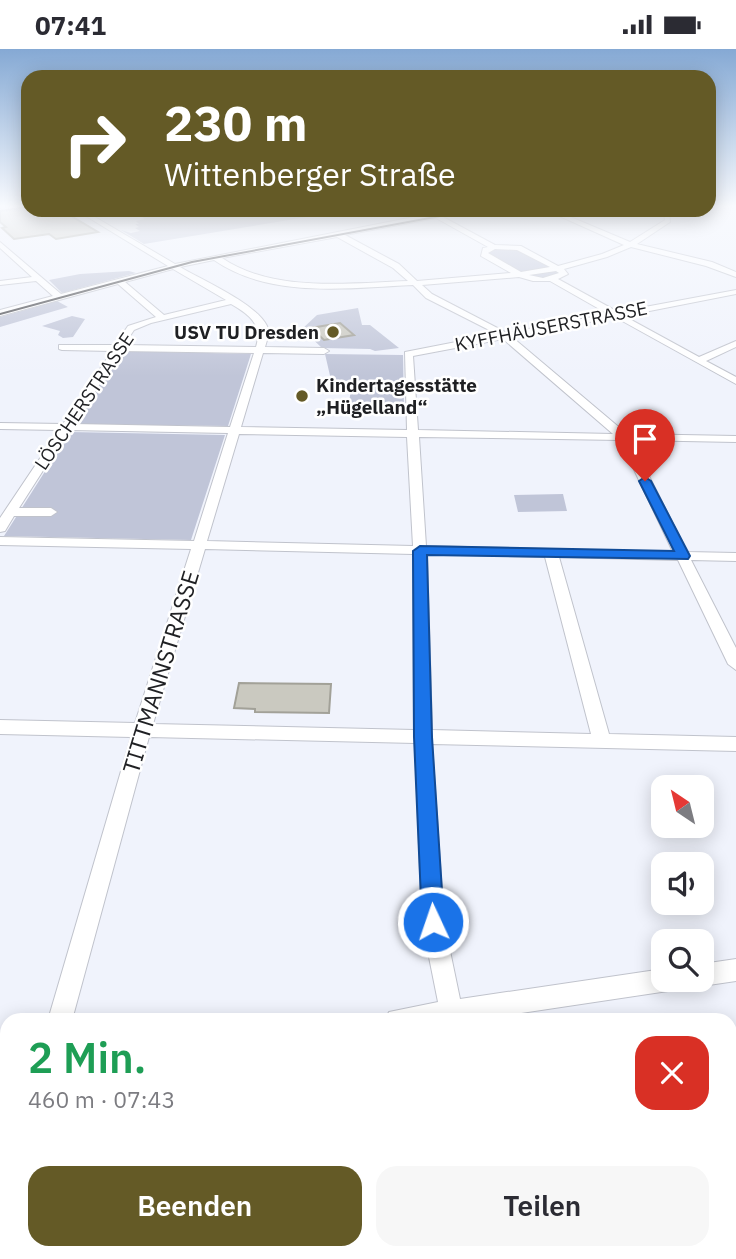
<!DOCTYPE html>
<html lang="de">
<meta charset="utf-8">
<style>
body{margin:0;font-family:"IBM Plex Sans",sans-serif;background:#f7f7f7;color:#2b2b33;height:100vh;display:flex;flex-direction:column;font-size:26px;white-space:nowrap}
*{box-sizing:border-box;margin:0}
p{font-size:23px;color:#7c7c81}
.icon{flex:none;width:38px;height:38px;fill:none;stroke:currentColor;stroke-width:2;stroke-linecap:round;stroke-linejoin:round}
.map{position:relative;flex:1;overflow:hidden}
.side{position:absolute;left:0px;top:964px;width:737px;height:247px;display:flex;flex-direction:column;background:#fff;border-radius:21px 21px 0 0;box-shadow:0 4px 18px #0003}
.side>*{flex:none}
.hud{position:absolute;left:21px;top:21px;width:695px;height:147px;border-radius:21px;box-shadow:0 4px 18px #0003;background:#645a26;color:#fff;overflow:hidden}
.needle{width:46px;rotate:325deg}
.tools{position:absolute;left:651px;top:726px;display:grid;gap:14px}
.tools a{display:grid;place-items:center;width:63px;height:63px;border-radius:14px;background:#fff;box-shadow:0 4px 18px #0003;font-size:35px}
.pin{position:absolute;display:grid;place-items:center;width:60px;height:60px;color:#fff;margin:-72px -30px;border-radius:50% 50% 50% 0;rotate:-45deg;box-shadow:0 0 7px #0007}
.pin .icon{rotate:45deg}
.me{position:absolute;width:77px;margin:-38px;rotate:357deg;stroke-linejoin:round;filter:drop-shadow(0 0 5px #0008)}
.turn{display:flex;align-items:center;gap:24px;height:147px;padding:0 28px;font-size:32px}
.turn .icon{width:91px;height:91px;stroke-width:2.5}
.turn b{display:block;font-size:49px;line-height:60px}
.round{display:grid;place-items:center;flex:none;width:74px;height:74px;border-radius:21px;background:#f7f7f7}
.head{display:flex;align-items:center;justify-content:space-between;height:119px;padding:0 28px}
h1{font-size:42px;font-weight:600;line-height:52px;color:#1e9e55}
.button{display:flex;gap:14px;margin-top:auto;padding:14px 28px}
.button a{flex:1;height:80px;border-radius:21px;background:#645a26;color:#fff;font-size:28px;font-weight:600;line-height:80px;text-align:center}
.button a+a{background:#f7f7f7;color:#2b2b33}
.status{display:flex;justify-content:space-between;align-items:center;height:49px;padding:0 35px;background:#fff;direction:ltr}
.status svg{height:19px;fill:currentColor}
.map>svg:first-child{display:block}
</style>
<div class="status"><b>07:41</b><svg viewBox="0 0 49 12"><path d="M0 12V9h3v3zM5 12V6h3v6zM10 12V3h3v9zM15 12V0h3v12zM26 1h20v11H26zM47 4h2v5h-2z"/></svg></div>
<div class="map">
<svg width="736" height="1210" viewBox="0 0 736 1210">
<rect width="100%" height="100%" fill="#f0f3fc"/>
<path fill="#c0c5d8" d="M 129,161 L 349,161 L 144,195 L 121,181 L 131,184 L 140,182 L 135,179 L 139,178 L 135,175 L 139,175 L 136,172 L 145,170 Z
M 500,199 L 518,200 L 558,222 L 559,226 C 531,234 512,218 488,205 L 488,202 Z
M 129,222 L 136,224 L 62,244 L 49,231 L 80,225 Z
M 57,252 L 68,258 L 0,278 L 0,268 Z
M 358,259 L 362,276 L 370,276 L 399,299 L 375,302 L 370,300 L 322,299 L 302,280 L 317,266 Z
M 72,267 L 85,270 L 73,288 L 63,289 L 58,286 L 60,282 L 42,277 Z
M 122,302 L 251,305 L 228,377 L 75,375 Z
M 325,305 L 403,306 L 404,361 L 348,360 L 352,334 L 349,332 L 331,331 Z
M 70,383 L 225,386 L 191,491 L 4,487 Z
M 563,445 L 567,462 L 518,463 L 514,446 Z
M 736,1065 L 736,1210 L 713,1210 L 711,1204 L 730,1204 L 730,1066 Z"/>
<path fill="#cac9c0" stroke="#a2a198" stroke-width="2" d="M 28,158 L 28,161 L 42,163 L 61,161 L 98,183 L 56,190 L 49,185 L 14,190 L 2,179 L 6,178 L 0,173 L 0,162 Z
M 340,274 L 354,286 L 324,291 L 311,279 Z
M 239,634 L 331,635 L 329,664 L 255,663 L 255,660 L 234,659 Z"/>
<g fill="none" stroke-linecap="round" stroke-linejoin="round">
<defs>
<path id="minor" d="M 76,161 L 83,161 L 175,215 L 434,164 L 474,161 L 443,168 L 495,196 L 521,197 L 558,217 L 602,205 L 624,196 L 546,161 L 554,161 L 630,193 L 665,171 L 663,161 L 669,161 L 670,173 L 637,195 L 712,213 L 736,223 L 736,228 L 706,217 L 631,198 L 607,208 L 564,220 L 568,225 L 558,230 L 618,263 L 736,241 L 736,245 L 624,267 L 699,308 L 736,292 L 736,298 L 706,312 L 736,328 L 736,335 L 615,268 L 512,288 L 627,385 L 736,387 L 736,393 L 631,391 L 687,503 L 736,504 L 736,512 L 691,511 L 736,599 L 736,621 L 728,615 L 678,511 L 559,508 L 609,685 L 736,688 L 736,702 L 432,695 L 444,873 L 460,950 L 663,920 L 663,931 L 679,931 L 676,939 L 668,942 L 474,971 L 385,971 L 389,963 L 438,953 L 422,873 L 415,694 L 149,688 L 72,971 L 48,971 L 131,688 L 0,685 L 0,671 L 135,674 L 191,500 L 0,496 L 0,488 L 194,492 L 228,384 L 69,381 L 19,459 L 51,459 L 57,463 L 51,467 L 14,467 L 5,482 L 0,483 L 0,469 L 59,381 L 0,380 L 0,374 L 63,375 L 112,302 L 62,301 L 59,300 L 59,296 L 115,296 L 128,277 L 156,268 L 118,235 L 0,267 L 0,261 L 53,247 L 36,232 L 0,236 L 0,232 L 32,228 L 0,199 L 0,193 L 61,245 L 168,217 ZM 436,169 L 488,198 L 483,199 L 481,207 L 511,224 L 417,232 L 399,215 L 345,186 ZM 337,188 L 393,219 L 408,232 C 349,234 273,244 222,209 ZM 495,200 L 517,201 L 550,218 L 521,223 L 488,204 ZM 214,211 C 270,250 348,239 413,236 L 426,249 L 497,285 L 405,303 L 407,381 L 241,378 L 263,304 L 324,305 L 329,302 L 324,299 L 265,298 C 267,291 270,284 267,277 C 257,255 202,231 180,218 ZM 173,220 L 226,251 L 164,266 L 125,233 ZM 556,222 L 559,224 L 543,229 L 529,226 ZM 519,228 L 533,232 L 550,232 L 608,265 L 507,284 L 432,245 L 422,236 ZM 231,255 C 250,266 263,276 256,298 L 124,296 L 134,281 L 151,274 ZM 503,290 L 613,385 L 418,381 L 413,307 ZM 121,302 L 254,304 L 230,378 L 74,375 ZM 239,385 L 407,388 L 413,497 L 207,492 ZM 419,388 L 620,391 L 673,503 L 426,497 ZM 205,500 L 413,505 L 414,681 L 153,675 ZM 427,505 L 545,508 L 591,685 L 432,681 Z
M 736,910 L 736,932 L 702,937 L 694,934 L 693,931 L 702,931 L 702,915 Z
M 0,1012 L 7,1012 L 7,1036 L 0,1036 Z
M 10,1204 L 38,1204 L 37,1210 L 9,1210 Z
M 514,1204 L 542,1204 L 543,1210 L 515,1210 Z"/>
</defs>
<use href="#minor" stroke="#c0c3cc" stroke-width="2"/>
<use href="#minor" fill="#fff" fill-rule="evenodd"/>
<path stroke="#424347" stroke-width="2" d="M 0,265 L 192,213 L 473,161"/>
</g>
<linearGradient id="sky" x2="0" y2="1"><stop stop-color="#85a9d4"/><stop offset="0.48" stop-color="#f8fafe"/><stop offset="1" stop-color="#f8fafe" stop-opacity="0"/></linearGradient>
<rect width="736" height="327" fill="url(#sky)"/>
<path fill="#1a73e8" stroke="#114b97" stroke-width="2" d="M 645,428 L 651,432 L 690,507 L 688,510 L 427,506 L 432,688 L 444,873 L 441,880 L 433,883 L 425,880 L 422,873 L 414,688 L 413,502 L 420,497 L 674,502 L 639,432 Z"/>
<g fill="#645a26" stroke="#fff" stroke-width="2.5">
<circle cx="333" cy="283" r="7"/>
<circle cx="302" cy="347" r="7"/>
</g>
<g text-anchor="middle" stroke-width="5" stroke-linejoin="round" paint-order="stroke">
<g font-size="19" fill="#1f2023" stroke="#fff">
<text transform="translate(551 277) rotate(-11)" y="7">KYFFHÄUSERSTRASSE</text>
<text transform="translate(84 352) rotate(-56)" y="7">LÖSCHERSTRASSE</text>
</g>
<g font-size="19" font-weight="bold" fill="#1f2023" stroke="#fff" text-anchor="end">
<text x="319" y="290">USV TU Dresden</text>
<text x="316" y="343" text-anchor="start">Kindertagesstätte<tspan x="316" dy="22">„Hügelland“</tspan></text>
</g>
<g font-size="23" fill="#1f2023" stroke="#fff">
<text transform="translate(161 623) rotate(-73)" y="8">TITTMANNSTRASSE</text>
</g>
</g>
</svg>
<div class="tools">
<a><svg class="needle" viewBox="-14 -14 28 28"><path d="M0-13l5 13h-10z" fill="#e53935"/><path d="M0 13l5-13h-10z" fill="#7c7c81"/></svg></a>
<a><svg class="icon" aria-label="sound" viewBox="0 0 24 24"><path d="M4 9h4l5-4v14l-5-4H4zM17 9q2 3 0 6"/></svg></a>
<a><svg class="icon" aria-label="search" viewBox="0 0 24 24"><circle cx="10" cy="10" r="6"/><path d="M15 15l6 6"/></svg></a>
</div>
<div class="pin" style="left:645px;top:432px;background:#d93025"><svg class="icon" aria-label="arrive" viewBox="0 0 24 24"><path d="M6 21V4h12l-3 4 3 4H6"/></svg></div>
<svg class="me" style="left:433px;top:873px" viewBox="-20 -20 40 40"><circle r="17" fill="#1a73e8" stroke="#fff" stroke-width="3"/><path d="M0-11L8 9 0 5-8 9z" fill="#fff"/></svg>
<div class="hud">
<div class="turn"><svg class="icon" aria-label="right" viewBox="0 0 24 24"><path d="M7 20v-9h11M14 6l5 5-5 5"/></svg><div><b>230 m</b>Wittenberger Straße</div></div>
</div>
<section class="side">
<div class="head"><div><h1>2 Min.</h1><p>460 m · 07:43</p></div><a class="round" style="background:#d93025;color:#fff"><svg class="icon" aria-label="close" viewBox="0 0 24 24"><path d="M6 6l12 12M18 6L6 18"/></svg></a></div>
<div class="button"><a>Beenden</a><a>Teilen</a></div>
</section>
</div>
